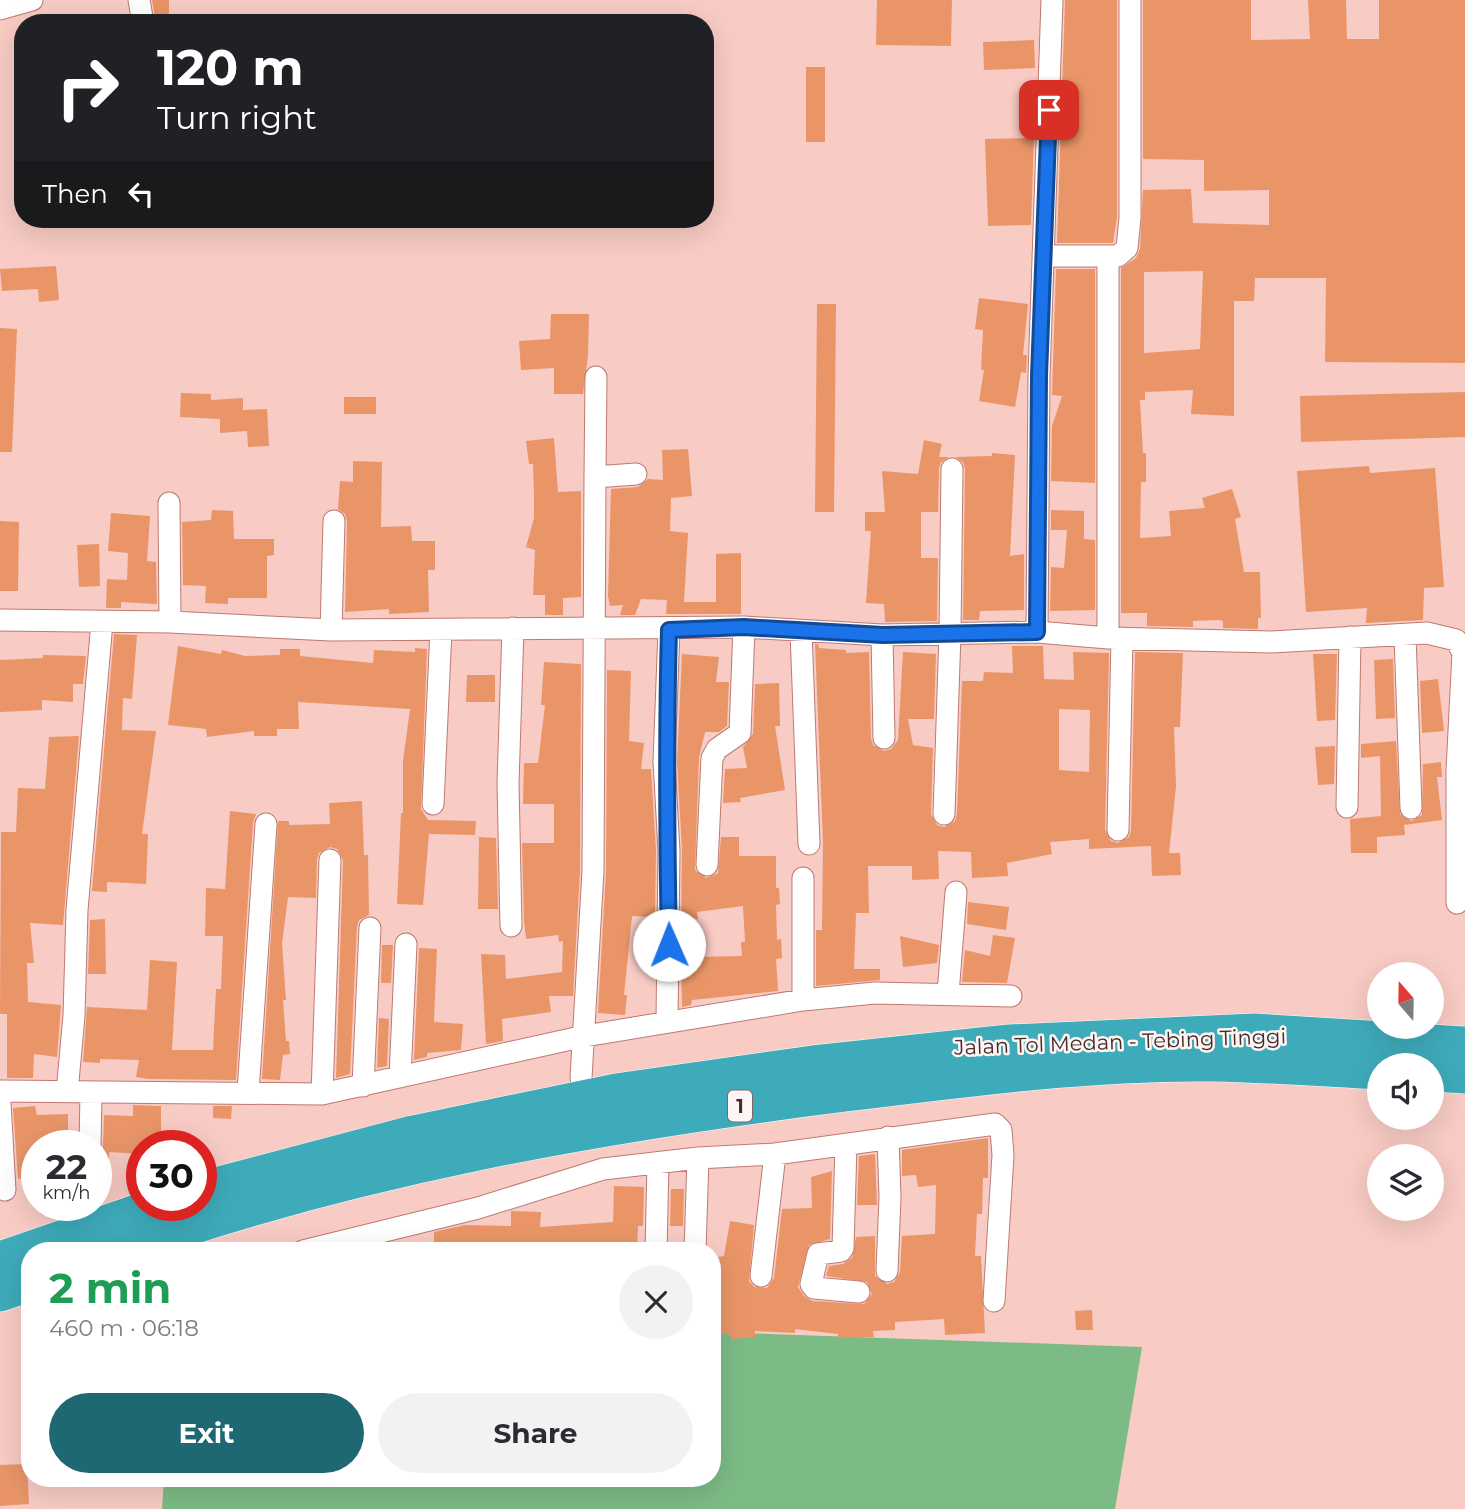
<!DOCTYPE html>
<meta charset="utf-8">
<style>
body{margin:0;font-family:Montserrat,sans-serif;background:#f2f2f3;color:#2b2b33;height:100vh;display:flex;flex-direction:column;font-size:26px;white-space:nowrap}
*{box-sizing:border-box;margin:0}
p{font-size:23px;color:#7c7c81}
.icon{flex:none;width:38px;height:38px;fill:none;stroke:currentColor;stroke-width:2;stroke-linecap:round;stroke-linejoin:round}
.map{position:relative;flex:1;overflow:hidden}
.sheet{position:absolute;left:21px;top:1242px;width:700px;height:245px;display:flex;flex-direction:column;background:#fff;border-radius:28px;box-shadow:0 7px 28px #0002}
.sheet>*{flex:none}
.hud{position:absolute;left:14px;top:14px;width:700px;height:214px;border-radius:28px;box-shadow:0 7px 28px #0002;background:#202124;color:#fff;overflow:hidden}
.needle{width:46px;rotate:340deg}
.buttons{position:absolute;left:1367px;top:962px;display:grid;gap:14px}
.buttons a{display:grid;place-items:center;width:77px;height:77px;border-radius:50%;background:#fff;box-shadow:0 7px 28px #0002;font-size:35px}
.speed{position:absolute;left:21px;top:1130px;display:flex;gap:14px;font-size:35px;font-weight:700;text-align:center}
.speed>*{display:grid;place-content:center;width:91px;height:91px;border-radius:50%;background:#fff;box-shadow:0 7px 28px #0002;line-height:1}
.speed small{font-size:18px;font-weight:400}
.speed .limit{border:10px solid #d22;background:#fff;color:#111}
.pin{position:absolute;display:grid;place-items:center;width:60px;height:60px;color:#fff;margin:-30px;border-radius:14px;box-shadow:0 4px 10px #0006}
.me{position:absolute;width:77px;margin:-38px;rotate:359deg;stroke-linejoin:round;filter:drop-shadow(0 0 5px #0008)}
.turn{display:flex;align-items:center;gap:24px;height:147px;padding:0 28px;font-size:32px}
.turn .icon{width:91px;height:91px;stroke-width:2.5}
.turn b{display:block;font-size:49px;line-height:60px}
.then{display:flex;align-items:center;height:66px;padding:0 28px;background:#0003;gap:14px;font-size:26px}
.round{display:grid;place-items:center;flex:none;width:74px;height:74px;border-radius:37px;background:#f2f2f3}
.head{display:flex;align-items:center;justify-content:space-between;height:119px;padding:0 28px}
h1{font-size:42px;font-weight:700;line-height:52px;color:#1e9e55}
.action{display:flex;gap:14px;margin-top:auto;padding:14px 28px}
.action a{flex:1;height:80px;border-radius:42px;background:#1e6873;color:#fff;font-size:28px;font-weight:700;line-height:80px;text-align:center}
.action a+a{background:#f2f2f3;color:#2b2b33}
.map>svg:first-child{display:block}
</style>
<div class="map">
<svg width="1465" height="1509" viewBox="0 0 1465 1509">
<rect width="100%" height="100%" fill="#f8cbc4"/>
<path fill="#7cbb86" d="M 712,1332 L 1142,1347 L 1115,1509 L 162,1509 L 164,1479 L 712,1479 Z"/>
<path fill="#e99568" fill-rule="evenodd" d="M 152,0 L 169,0 L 169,23 L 156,23 Z
M 877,0 L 952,0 L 951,46 L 876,45 Z
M 1065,0 L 1117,0 L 1117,217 L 1113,243 L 1057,243 Z
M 1143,0 L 1251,0 L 1251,40 L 1310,39 L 1308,0 L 1346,0 L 1347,39 L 1379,39 L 1379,0 L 1465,0 L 1465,363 L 1325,362 L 1326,278 L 1255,278 L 1254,301 L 1234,301 L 1234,416 L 1191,414 L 1193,390 L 1145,392 L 1145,400 L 1140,400 L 1143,453 L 1146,453 L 1146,482 L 1141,482 L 1140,538 L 1171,536 L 1169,511 L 1205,508 L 1202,498 L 1232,489 L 1241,517 L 1235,519 L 1244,572 L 1260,572 L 1261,618 L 1258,618 L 1258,629 L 1223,628 L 1223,621 L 1218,620 L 1193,621 L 1193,627 L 1147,626 L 1147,613 L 1121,613 L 1121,268 L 1136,258 L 1140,249 L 1143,190 L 1191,189 L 1193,223 L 1269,225 L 1269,190 L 1204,191 L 1204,160 L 1143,159 ZM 1203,271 L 1200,349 L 1144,353 L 1144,272 Z
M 1034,40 L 1035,68 L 984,70 L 983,42 Z
M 806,67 L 825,67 L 825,142 L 806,142 Z
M 1034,138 L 1031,225 L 988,226 L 985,139 Z
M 56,266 L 59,300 L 39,302 L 38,289 L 2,291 L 0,269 Z
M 1056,269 L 1095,269 L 1095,483 L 1051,481 L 1052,426 L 1062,396 L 1052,395 Z
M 979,298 L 1028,304 L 1023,355 L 1027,355 L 1026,373 L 1021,372 L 1015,407 L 979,401 L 984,370 L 981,370 L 983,330 L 975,329 Z
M 817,304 L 836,304 L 834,512 L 815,512 Z
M 551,314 L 589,314 L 588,356 L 583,394 L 554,394 L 554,368 L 521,370 L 519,341 L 550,339 Z
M 0,328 L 17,329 L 12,452 L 0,452 Z
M 1465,392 L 1465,437 L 1301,442 L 1300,396 Z
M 181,393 L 211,394 L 211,400 L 243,398 L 243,410 L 267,409 L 269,446 L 248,447 L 247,431 L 220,433 L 220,419 L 180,417 Z
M 344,397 L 376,397 L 376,414 L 344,414 Z
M 554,438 L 558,492 L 581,491 L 581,597 L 563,598 L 563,615 L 545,615 L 545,595 L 533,595 L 535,550 L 526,547 L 534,518 L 534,496 L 533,464 L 529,464 L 526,441 Z
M 924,440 L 942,444 L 939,457 L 949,457 L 941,462 L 939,468 L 938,512 L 921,512 L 921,558 L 938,558 L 937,621 L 885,622 L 884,604 L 866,603 L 871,531 L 865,531 L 865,512 L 885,512 L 882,471 L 918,474 Z
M 688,449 L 692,496 L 671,498 L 670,531 L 688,533 L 684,602 L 716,602 L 716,554 L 741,553 L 741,614 L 666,614 L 667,600 L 641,599 L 635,615 L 620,615 L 623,605 L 610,606 L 608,596 L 611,489 L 638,487 L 648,479 L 663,480 L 662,450 Z
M 992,453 L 1015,455 L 1010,556 L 1024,554 L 1024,610 L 980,611 L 979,620 L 963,620 L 965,469 L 963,462 L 955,457 L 992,456 Z
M 353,461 L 382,462 L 381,527 L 411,526 L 412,541 L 435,541 L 435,570 L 428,570 L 429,612 L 389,614 L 389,609 L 345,612 L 347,521 L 345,514 L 338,509 L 340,481 L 353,482 Z
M 1369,466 L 1370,473 L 1435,468 L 1444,587 L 1424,588 L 1423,620 L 1366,623 L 1367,608 L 1306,612 L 1297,471 Z
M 212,510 L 233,511 L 234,539 L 274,539 L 274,555 L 267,556 L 267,598 L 228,598 L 228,604 L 205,603 L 206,586 L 183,585 L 182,522 L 211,520 Z
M 1051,510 L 1084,511 L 1084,539 L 1095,540 L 1095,610 L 1050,611 L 1051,567 L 1064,568 L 1067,530 L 1051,530 Z
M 111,513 L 150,516 L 147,561 L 156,562 L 157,604 L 121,602 L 121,608 L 106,608 L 107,579 L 127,580 L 128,553 L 108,551 Z
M 0,521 L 19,522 L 18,591 L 0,591 Z
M 99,544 L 100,586 L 79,587 L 77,545 Z
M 114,634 L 137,635 L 132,699 L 123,698 L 122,730 L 156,731 L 142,834 L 148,834 L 146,884 L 107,882 L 107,892 L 92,891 Z
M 815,644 L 818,644 L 819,648 L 846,650 L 846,653 L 869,652 L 871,738 L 873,745 L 884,751 L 891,749 L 898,740 L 903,652 L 936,654 L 934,719 L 908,719 L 913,745 L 933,748 L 931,814 L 937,825 L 944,827 L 955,821 L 957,814 L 962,681 L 983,681 L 984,672 L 1013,673 L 1012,646 L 1043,646 L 1044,679 L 1074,680 L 1073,652 L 1109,653 L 1105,830 L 1111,841 L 1118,843 L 1129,837 L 1131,830 L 1135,652 L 1183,653 L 1180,727 L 1174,727 L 1176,786 L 1169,853 L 1180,853 L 1181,875 L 1152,876 L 1151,846 L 1089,849 L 1089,839 L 1050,842 L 1052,854 L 1007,863 L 1008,876 L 972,878 L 971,852 L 938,851 L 939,879 L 912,880 L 912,866 L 868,866 L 869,913 L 856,913 L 854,969 L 880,969 L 880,980 L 816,986 L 816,930 L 822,930 L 823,842 ZM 1059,709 L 1090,710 L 1089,772 L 1059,770 Z
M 178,646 L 221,654 L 222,650 L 245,656 L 280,655 L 280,649 L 300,649 L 300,656 L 373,663 L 374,650 L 415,652 L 415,648 L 427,649 L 421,809 L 428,820 L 476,821 L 475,835 L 429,834 L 423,905 L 397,904 L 401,813 L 403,813 L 403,761 L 410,709 L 298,702 L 299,729 L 277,729 L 277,736 L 254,736 L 254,731 L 207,737 L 206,729 L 168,725 Z
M 682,654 L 719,657 L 716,682 L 729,682 L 727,726 L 719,732 L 705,732 L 699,757 L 695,870 L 706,878 L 718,873 L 721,837 L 739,837 L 739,856 L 776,856 L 776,888 L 779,888 L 780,904 L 776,905 L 777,940 L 781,939 L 782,958 L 776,959 L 778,991 L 692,1000 L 691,1005 L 682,1007 L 681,949 L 696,949 L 696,957 L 742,956 L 741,942 L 745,942 L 743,906 L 697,912 L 698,919 L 681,920 L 682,850 L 677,761 Z
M 1313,654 L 1337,654 L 1335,720 L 1317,721 Z
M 43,655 L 86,656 L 83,684 L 73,684 L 73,702 L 42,700 L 42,710 L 0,712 L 0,660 L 43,658 Z
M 1393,659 L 1395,718 L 1376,719 L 1374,660 Z
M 544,662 L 581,664 L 580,871 L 573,996 L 549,996 L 551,1012 L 502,1019 L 503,1041 L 486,1044 L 481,954 L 505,955 L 506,979 L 562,972 L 563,941 L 559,942 L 558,935 L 526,939 L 524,920 L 522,843 L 554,843 L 554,804 L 523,804 L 524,763 L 538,763 L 545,705 L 541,705 Z
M 607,670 L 631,671 L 629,741 L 644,743 L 641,769 L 651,769 L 656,851 L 655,917 L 632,916 L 624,995 L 627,995 L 625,1015 L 598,1013 L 606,871 Z
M 467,675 L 495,675 L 495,702 L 466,702 Z
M 1438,679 L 1444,731 L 1422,733 L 1420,681 Z
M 779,683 L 780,726 L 775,726 L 785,790 L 740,798 L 741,802 L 723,803 L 725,769 L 747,768 L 743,747 L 753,734 L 755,684 Z
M 79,736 L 63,925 L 30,923 L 34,963 L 27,963 L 28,1002 L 61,1005 L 57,1057 L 34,1054 L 33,1078 L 7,1078 L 7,1014 L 0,1014 L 1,832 L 16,832 L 18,788 L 45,789 L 49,737 Z
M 1396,741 L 1400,814 L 1411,821 L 1422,815 L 1423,764 L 1441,762 L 1442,777 L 1437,777 L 1442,820 L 1404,825 L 1405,835 L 1377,837 L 1377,853 L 1351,853 L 1350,819 L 1381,816 L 1380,756 L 1361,758 L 1361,744 Z
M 1335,746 L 1334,784 L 1318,785 L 1315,747 Z
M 362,801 L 364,855 L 368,855 L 369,915 L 359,920 L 357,927 L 350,1074 L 336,1078 L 343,860 L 337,849 L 330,847 L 319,853 L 317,859 L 316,898 L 288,897 L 282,944 L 286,1000 L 283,1000 L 286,1041 L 289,1041 L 290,1054 L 283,1055 L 280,1080 L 262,1079 L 278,821 L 289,821 L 289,825 L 330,824 L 329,803 Z
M 230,811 L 256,814 L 253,823 L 236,1080 L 148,1079 L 136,1077 L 139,1060 L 100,1059 L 100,1063 L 83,1062 L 87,1007 L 147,1010 L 150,960 L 177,962 L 172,1050 L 213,1050 L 216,989 L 221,989 L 223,936 L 205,936 L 206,888 L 225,889 Z
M 479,837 L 496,838 L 498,909 L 478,909 Z
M 968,902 L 1009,907 L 1006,930 L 967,924 Z
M 105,919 L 106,974 L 88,974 L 90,920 Z
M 993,935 L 1015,938 L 1007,983 L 962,982 L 965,950 L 990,956 Z
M 900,936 L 939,945 L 937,963 L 903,967 Z
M 382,945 L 393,945 L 391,983 L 381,983 Z
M 419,948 L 437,949 L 434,1022 L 463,1024 L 461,1050 L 427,1053 L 427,1057 L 414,1060 Z
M 379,1018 L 389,1019 L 387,1066 L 377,1068 Z
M 133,1105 L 161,1106 L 161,1146 L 142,1146 L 142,1154 L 109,1152 L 109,1163 L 96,1162 L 103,1146 L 104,1115 L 133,1116 Z
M 35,1106 L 37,1115 L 68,1114 L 68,1146 L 37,1146 L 37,1176 L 18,1179 L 13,1108 Z
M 213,1106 L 232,1106 L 231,1119 L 213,1118 Z
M 988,1138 L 988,1178 L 983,1178 L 982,1214 L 977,1214 L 975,1256 L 981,1256 L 985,1333 L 945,1335 L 944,1319 L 895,1322 L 895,1330 L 873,1331 L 874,1337 L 838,1338 L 838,1334 L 795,1329 L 795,1333 L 755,1331 L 755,1337 L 731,1339 L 730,1334 L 712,1334 L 712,1258 L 724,1256 L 730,1221 L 754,1225 L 749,1281 L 754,1287 L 767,1288 L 774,1278 L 782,1209 L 812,1208 L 811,1177 L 832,1171 L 830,1239 L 809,1245 L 798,1287 L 804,1296 L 812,1301 L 864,1304 L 872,1294 L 867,1282 L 826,1276 L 829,1266 L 843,1264 L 852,1258 L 856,1237 L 875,1236 L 875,1276 L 887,1284 L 894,1282 L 900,1272 L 902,1236 L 935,1234 L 936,1185 L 918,1187 L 916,1175 L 902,1176 L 902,1150 Z
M 875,1154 L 877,1205 L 857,1205 L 859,1156 Z
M 614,1186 L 644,1187 L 643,1226 L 638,1226 L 637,1248 L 576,1246 L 576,1251 L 434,1251 L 434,1232 L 465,1225 L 511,1226 L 511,1211 L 541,1212 L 540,1227 L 613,1222 Z
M 671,1189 L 684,1189 L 683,1226 L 670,1226 Z
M 1092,1310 L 1093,1330 L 1076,1330 L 1075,1311 Z
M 27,1464 L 29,1504 L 0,1506 L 0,1465 Z"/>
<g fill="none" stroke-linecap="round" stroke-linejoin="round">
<defs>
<path id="street" d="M 139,0 L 143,23
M 0,9 L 32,0
M 1043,256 L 1118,256 L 1127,248 L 1130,218 L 1130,0
M 1108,256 L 1108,638
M 595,477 L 596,377
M 169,503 L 170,622
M 0,620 L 170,622 L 331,630 L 744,627 L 882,635 L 1037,632 L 1108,638 L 1272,642 L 1427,633 L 1456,640 L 1463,653 L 1457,770 L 1457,903
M 331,630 L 334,521
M 801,631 L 809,844
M 1037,632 L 1039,376 L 1052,0
M 882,635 L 884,738
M 1405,635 L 1411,808
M 433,804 L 441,630
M 1347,807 L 1350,637
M 944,814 L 950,633 L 952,469
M 1118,830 L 1122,638
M 707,865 L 712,758 L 717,749 L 740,733 L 744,627
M 803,878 L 803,1000
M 511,926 L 508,783 L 513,628
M 948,994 L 956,892
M 667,1021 L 669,851 L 664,761 L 669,630
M 400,1077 L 406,944
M 581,1078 L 593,871 L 595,477 L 636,474
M 363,1086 L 370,928
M 0,1091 L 322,1094 L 585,1036 L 803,1000 L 875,993 L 1011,996
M 67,1092 L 74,1016 L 77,910 L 102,622
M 248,1092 L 266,824
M 322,1094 L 330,860
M 0,1103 L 5,1190
M 846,1145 L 843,1248 L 841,1251 L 818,1254 L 811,1284 L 814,1288 L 859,1292
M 90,1146 L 91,1092
M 303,1251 L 478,1208 L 603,1169 L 698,1158 L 775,1154 L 995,1124 L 1001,1130 L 1003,1155 L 994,1301
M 656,1251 L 658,1164
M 695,1251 L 698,1158
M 887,1271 L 890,1197 L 888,1137
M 761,1276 L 775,1154"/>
<path id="highway" d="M 1432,1073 L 1465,1075
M 201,1190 L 413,1134 L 616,1092 L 813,1064 L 1009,1043 L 1254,1032 L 1465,1045
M 117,1251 C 353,1167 598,1124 846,1093 C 967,1078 1090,1062 1212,1063 C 1267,1064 1323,1068 1379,1071
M 0,1260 L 157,1206
M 0,1293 L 30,1283"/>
</defs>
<use href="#street" stroke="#be7a70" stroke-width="23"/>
<use href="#highway" stroke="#fff" stroke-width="38"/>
<use href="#street" stroke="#fff" stroke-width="21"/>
<use href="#highway" stroke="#3eabba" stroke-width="37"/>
</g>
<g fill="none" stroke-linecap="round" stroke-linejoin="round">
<defs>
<path id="route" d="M 669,945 C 667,840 666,735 669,630 L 744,627 L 883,635 L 1037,632 L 1039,376 L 1049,110"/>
</defs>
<use href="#route" stroke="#114b97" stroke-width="18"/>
<use href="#route" stroke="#1a73e8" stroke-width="12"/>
</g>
<g text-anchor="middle" stroke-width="5" stroke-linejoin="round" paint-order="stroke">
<rect fill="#fef6f5" stroke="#7e6865" stroke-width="2" x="728" y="1090.5" width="24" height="31" rx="5"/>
<g font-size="19" font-weight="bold" fill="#472b27">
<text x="740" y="1113">1</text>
</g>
<g font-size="21" fill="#472b27" stroke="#fef6f5">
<text transform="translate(1120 1042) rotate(-2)" y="7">Jalan Tol Medan - Tebing Tinggi</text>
</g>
</g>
</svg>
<div class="buttons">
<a><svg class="needle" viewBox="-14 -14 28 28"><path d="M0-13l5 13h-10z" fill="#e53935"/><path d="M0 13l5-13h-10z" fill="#7c7c81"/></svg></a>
<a><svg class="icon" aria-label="sound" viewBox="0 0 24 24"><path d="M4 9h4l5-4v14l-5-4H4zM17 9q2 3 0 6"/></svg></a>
<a><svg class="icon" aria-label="layers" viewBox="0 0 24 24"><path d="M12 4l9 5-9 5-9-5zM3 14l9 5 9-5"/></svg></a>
</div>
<div class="speed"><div>22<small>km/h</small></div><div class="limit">30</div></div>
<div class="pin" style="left:1049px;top:110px;background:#d93025"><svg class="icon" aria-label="arrive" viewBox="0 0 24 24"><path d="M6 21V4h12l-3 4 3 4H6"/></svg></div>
<svg class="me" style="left:669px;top:945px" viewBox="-20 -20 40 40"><circle r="19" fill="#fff"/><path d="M0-13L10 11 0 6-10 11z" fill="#1a73e8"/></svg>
<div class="hud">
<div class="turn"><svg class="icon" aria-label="right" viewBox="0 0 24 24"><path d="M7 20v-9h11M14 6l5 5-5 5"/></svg><div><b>120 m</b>Turn right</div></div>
<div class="then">Then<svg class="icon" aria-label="left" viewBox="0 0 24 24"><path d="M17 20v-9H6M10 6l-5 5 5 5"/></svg></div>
</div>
<section class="sheet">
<div class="head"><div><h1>2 min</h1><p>460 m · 06:18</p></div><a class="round"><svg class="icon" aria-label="close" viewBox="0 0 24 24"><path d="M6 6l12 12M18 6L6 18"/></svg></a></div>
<div class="action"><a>Exit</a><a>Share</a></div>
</section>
</div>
